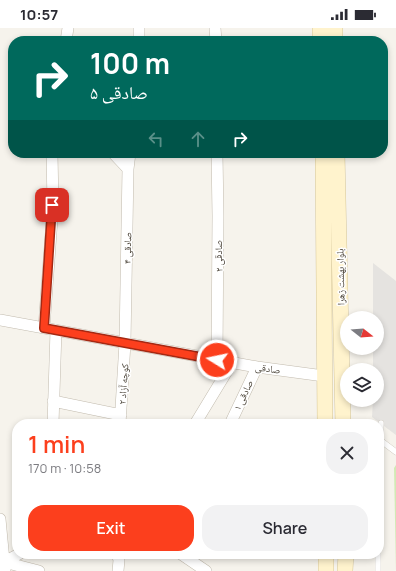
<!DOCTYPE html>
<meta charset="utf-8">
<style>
body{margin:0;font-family:Manrope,"Noto Naskh Arabic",sans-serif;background:#f2f2f3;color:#2b2b33;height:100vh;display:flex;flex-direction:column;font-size:15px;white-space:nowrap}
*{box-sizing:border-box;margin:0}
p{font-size:13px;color:#7c7c81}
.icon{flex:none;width:22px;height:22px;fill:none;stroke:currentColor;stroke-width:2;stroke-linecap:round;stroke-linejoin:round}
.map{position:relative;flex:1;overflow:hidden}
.sheet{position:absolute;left:12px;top:391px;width:372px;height:140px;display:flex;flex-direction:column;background:#fff;border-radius:16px;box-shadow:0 2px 6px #0003}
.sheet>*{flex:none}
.guide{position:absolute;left:8px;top:8px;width:380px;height:122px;border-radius:16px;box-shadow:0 2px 6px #0003;background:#00695c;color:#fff;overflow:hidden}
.needle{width:26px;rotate:107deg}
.controls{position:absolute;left:340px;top:283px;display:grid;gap:8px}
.controls a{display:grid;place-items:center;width:44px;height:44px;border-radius:50%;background:#fff;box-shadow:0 2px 6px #0003;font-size:20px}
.pin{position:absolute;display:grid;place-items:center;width:34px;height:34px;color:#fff;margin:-17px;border-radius:8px;box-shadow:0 2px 6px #0006}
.me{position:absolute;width:44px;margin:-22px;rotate:280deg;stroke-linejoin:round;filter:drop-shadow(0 0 3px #0008)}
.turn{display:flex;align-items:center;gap:14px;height:84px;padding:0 16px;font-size:18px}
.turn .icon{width:52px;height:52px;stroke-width:2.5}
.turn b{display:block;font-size:28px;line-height:34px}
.lanes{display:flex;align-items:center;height:38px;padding:0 16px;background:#0003;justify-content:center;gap:20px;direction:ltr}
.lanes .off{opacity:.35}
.round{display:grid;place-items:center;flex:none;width:42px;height:42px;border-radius:16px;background:#f2f2f3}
.overview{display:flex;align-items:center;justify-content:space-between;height:68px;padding:0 16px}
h1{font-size:24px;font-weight:600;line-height:30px;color:#fc3f1d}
.button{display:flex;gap:8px;margin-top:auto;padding:8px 16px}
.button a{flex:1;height:46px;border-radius:16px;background:#fc3f1d;color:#fff;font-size:16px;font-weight:600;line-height:46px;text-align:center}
.button a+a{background:#f2f2f3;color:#2b2b33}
.status{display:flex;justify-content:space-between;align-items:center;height:28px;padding:0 20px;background:#fff;direction:ltr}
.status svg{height:11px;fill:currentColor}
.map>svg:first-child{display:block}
</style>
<div class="status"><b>10:57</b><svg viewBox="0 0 49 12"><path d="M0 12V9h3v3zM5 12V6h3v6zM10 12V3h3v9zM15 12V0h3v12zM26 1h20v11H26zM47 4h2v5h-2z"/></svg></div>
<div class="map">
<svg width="396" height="543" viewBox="0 0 396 543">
<rect width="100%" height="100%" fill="#f6f3ec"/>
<path fill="#d2eab5" d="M 396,437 L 396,543 L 394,440 Z"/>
<path fill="#e5e3e0" d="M 373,235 L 396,253 L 396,407 L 372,389 L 373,372 L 377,372 L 377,342 L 373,342 L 373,320 L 377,320 L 377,290 L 373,290 Z"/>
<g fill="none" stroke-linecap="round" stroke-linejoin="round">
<defs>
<path id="lane" d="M 380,412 L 396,424
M 379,480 L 381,395
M 378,543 L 378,526"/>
<path id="street" d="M 215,0 L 216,13
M 66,13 L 68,0
M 139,13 L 139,0
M 113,125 L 128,141
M 217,125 L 218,188 L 217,332
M 0,292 L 257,339 L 324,348
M 44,300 L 53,177 L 52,125
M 53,373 L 121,387
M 53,396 L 56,302
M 120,396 L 125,315 L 128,141 L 130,125
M 195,396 L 232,335
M 230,396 L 257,339
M 0,491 L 5,543
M 117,526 L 119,532 L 118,543
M 181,526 L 206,543
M 4,534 L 39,543
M 4,534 L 19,526"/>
<path id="secondary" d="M 320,0 L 320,13
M 335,0 L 335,13
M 323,125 L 325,396
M 337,125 L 343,396
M 326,526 L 326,543
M 345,543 L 346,526"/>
</defs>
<use href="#lane" stroke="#c2bbae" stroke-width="6"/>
<use href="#street" stroke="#c2bbae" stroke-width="12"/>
<use href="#secondary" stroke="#d6c79b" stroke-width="16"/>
<use href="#lane" stroke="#fff" stroke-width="5.5"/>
<use href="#street" stroke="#fff" stroke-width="11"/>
<use href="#secondary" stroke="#fff3cd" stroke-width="15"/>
</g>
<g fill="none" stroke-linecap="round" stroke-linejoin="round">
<defs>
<path id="route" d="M 52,177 L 44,300 L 217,332"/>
</defs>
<use href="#route" stroke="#a42913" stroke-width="10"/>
<use href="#route" stroke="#fc3f1d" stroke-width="7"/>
</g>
<g text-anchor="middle" stroke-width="3" stroke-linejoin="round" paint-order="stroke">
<g font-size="10" fill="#4b4439" stroke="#fff">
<text transform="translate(127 220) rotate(-89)" y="4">صادقی ۴</text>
<text transform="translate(218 228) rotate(-90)" y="4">صادقی ۲</text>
<text transform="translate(340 249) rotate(-91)" y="4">بلوار بهشت زهرا</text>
<text transform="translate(268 340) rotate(8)" y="4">صادقی</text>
<text transform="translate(123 356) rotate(-86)" y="4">کوچه آزاد ۲</text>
<text transform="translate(243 367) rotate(-65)" y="4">صادقی ۱</text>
</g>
</g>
</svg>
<div class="controls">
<a><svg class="needle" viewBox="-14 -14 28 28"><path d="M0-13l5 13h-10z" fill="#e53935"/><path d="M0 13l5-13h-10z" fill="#7c7c81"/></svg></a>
<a><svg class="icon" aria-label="layers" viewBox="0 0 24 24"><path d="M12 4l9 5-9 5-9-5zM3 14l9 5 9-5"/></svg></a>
</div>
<div class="pin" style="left:52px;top:177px;background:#d93025"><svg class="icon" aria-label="arrive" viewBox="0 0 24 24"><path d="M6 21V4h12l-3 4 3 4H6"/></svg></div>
<svg class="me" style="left:217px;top:332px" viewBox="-20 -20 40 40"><circle r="17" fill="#fc3f1d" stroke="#fff" stroke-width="3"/><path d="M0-11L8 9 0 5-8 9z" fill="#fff"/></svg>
<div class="guide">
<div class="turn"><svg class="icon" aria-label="right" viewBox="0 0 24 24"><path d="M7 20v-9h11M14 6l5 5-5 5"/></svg><div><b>100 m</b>صادقی ۵</div></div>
<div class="lanes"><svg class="icon off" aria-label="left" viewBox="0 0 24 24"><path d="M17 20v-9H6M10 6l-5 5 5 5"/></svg><svg class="icon off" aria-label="ahead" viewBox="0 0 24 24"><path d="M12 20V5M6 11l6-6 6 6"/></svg><svg class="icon" aria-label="right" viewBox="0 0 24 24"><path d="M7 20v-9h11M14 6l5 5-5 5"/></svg></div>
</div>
<section class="sheet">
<div class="overview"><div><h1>1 min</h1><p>170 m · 10:58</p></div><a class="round"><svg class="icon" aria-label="close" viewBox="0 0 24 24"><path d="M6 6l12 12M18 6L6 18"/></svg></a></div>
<div class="button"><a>Exit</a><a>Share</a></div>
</section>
</div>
